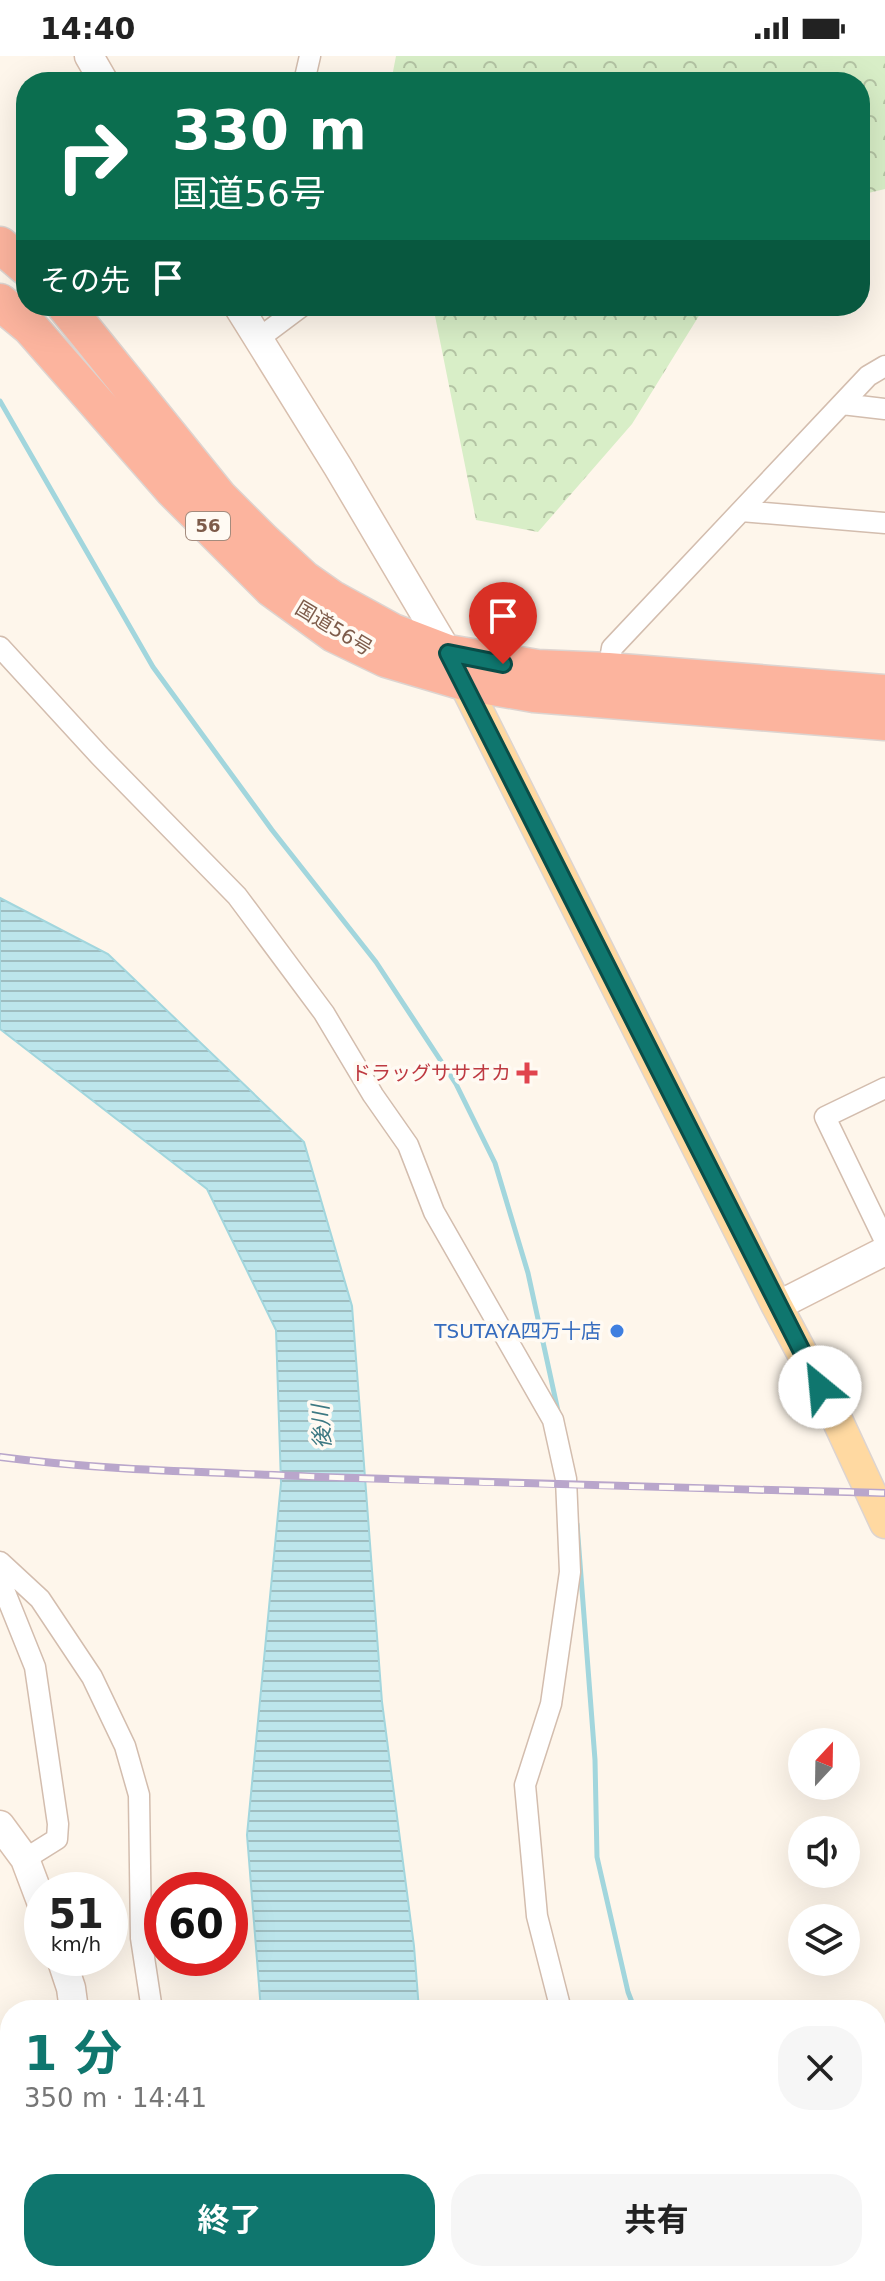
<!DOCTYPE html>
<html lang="ja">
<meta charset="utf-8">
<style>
body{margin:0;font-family:"DejaVu Sans","Noto Sans JP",sans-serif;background:#f6f6f6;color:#222;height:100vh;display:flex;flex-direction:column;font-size:30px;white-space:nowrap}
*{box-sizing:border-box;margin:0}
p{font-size:26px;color:#767676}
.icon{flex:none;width:44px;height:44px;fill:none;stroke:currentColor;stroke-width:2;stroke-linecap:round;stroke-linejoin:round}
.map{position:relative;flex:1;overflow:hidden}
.panel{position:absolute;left:0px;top:1944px;width:886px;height:282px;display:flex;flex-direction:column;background:#fff;border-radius:32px 32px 0 0;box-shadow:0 8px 32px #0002}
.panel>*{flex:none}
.hud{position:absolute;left:16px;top:16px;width:854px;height:244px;border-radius:32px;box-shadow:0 8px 32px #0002;background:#0b6e4f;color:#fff;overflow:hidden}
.needle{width:52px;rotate:22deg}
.buttons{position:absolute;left:788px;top:1672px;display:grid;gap:16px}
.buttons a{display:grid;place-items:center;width:72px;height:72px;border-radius:50%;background:#fff;box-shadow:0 8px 32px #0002;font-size:40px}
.speed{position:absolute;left:24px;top:1816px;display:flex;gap:16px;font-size:40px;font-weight:700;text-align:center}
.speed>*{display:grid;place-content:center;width:104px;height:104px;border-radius:50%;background:#fff;box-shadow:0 8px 32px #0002;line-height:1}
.speed small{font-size:20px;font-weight:400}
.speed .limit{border:12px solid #d22;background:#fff;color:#111}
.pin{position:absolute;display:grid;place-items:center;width:68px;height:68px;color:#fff;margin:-82px -34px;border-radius:50% 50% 50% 0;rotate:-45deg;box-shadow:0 0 8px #0007}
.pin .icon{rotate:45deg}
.me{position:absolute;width:88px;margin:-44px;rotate:332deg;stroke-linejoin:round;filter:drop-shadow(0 0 6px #0008)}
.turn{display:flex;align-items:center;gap:28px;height:168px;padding:0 24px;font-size:36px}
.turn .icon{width:104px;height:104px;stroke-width:2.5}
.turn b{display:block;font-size:56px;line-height:68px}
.then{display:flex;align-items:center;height:76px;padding:0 24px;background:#0003;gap:16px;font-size:30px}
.round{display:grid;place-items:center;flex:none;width:84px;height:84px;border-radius:32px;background:#f6f6f6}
.headline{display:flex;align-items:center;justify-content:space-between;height:136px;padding:0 24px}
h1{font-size:48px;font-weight:700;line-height:60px;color:#0f766e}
.button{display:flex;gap:16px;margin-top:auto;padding:16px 24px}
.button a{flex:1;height:92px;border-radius:32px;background:#0f766e;color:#fff;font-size:32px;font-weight:700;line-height:92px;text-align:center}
.button a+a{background:#f6f6f6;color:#222}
.status{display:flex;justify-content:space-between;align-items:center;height:56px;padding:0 40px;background:#fff;direction:ltr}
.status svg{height:22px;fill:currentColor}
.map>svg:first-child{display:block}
</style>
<div class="status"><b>14:40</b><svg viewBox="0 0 49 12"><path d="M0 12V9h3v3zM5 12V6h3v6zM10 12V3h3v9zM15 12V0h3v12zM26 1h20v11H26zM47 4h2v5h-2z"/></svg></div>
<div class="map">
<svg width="885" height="2225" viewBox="0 0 885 2225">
<defs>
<pattern id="forest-crowns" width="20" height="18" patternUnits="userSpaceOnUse" patternTransform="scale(2)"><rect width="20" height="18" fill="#d8eec7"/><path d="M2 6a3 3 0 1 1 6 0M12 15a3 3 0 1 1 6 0" fill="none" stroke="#b4c4a4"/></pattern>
<pattern id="water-rules" width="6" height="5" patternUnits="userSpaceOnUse" patternTransform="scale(2)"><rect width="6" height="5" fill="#bce5eb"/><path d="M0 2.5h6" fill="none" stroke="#9ebdc0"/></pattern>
</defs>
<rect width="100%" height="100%" fill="#fef6eb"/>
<path fill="url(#forest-crowns)" d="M 396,0 L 885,0 L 885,133 L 860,139 L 860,26 L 391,26 Z
M 433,250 L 705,250 L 632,368 L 538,476 L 476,464 Z"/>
<path fill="url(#water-rules)" stroke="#a2d6dd" stroke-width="2" d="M 0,842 L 108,898 L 304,1086 L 352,1250 L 382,1646 L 414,1890 L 419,1954 L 261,1954 L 247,1779 L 281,1427 L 276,1274 L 207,1133 L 0,973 Z
M 329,2216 L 450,2216 L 451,2225 L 332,2225 Z"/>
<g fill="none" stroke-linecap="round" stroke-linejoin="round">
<path stroke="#a2d6dd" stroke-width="5" d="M 0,345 L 153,611 L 272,774 L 376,906 L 456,1028 L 495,1107 L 528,1217 L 558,1355
M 577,1468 L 595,1704 L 597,1801 L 628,1936 L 635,1954
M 818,2216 L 832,2225"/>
<defs>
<path id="street" d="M 304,26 L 310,0
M 258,283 L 302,250
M 842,348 L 885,353
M 741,455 L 885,467
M 0,591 L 100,700 L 237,840 L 324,957 L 373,1039 L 408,1089 L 434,1156 L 553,1364 L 566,1423 L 570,1516 L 551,1648 L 525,1729 L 537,1860 L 561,1954
M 608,615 L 612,592 L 868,320 L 885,310
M 885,1032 L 825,1061 L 885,1185
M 0,1506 L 40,1543 L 92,1621 L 125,1690 L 139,1739 L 141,1882 L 152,1954
M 0,1524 L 35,1611 L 58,1768 L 57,1783 L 25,1803
M 226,2216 L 229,2225
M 690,2216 L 698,2225
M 88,2225 L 90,2216"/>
<path id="secondary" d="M 89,0 L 104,26
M 238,250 L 338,411 L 448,597
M 777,1250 L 885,1195
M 0,1769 L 25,1803 L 42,1848
M 61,1902 L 71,1932 L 74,1954
M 39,2225 L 40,2216"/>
<path id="primary" d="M 456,611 L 777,1250 L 834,1357 L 885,1467"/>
<path id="highway" d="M 0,189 L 26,211
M 0,246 L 30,271 L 172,433 L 272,533 L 334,578 L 386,603 L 464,626 L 534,638 L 885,666
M 65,250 L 219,441 L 262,484 L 304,523 L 331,542 L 393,576 L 448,597 L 537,612 L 608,615 L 885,637"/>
</defs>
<use href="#street" stroke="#d3bdae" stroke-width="23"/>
<use href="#secondary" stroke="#d8bfae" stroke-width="31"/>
<use href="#primary" stroke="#ddd4d0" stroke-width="33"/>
<use href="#highway" stroke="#ddd4d0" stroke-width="39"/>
<use href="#street" stroke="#fff" stroke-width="20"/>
<use href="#secondary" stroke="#fff" stroke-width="28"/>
<use href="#primary" stroke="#ffd9a1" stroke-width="30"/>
<use href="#highway" stroke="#fcb49e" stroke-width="36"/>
<defs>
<path id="rail" d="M 0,1401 C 106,1415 214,1416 321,1421 C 509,1428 697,1432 885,1437"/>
</defs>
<use href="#rail" stroke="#b9a6cb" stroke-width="8"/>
<use href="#rail" stroke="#fffaf3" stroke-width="5" stroke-dasharray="15" stroke-linecap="butt"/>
</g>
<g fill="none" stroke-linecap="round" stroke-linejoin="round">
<defs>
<path id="route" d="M 503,608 L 448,597 L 820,1331"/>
</defs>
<use href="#route" stroke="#0a4d48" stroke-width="20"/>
<use href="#route" stroke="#0f766e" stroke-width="14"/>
</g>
<path fill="#e0444e" stroke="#fffaf3" stroke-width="3" d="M523 1005h8v8h8v8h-8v8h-8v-8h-8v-8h8z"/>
<circle fill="#3f7fe0" stroke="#fffaf3" stroke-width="3" cx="617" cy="1275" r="8"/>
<g text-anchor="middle" stroke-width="7" stroke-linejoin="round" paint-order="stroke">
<rect fill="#fffaf3" stroke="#a48b7d" stroke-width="2" x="186" y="456" width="44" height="28" rx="6"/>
<g font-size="18" font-weight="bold" fill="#7d5b4a">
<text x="208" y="476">56</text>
</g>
<g font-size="20" fill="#7d5b4a" stroke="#fffaf3">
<text transform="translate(334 572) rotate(31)" y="7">国道56号</text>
</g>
<g font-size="20" fill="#be3a42" stroke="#fffaf3" text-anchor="end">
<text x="511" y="1024">ドラッグササオカ</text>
</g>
<g font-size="20" fill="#366cbe" stroke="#fffaf3" text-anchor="end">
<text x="601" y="1282">TSUTAYA四万十店</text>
</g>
<g font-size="22" font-style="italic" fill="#3c7882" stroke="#fffaf3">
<text transform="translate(321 1371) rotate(-93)" y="8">後川</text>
</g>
</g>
</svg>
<div class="buttons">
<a><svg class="needle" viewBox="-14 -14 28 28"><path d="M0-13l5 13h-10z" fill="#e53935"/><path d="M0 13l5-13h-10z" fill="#767676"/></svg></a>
<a><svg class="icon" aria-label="sound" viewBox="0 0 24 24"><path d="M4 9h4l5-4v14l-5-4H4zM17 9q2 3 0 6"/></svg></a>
<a><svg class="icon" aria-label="layers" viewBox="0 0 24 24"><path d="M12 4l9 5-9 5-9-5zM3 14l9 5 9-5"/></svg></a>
</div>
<div class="speed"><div>51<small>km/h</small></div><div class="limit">60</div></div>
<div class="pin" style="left:503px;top:608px;background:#d93025"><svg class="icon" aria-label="arrive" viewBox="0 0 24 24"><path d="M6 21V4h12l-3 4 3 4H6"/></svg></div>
<svg class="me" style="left:820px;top:1331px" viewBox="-20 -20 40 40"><circle r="19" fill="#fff"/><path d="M0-13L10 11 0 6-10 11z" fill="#0f766e"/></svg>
<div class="hud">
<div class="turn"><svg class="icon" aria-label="right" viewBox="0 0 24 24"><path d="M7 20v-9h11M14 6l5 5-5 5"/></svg><div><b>330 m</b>国道56号</div></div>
<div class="then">その先<svg class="icon" aria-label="arrive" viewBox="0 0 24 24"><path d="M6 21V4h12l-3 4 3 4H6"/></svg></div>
</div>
<section class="panel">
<div class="headline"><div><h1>1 分</h1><p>350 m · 14:41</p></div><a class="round"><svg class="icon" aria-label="close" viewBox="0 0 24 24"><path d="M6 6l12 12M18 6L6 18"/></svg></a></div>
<div class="button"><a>終了</a><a>共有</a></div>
</section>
</div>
